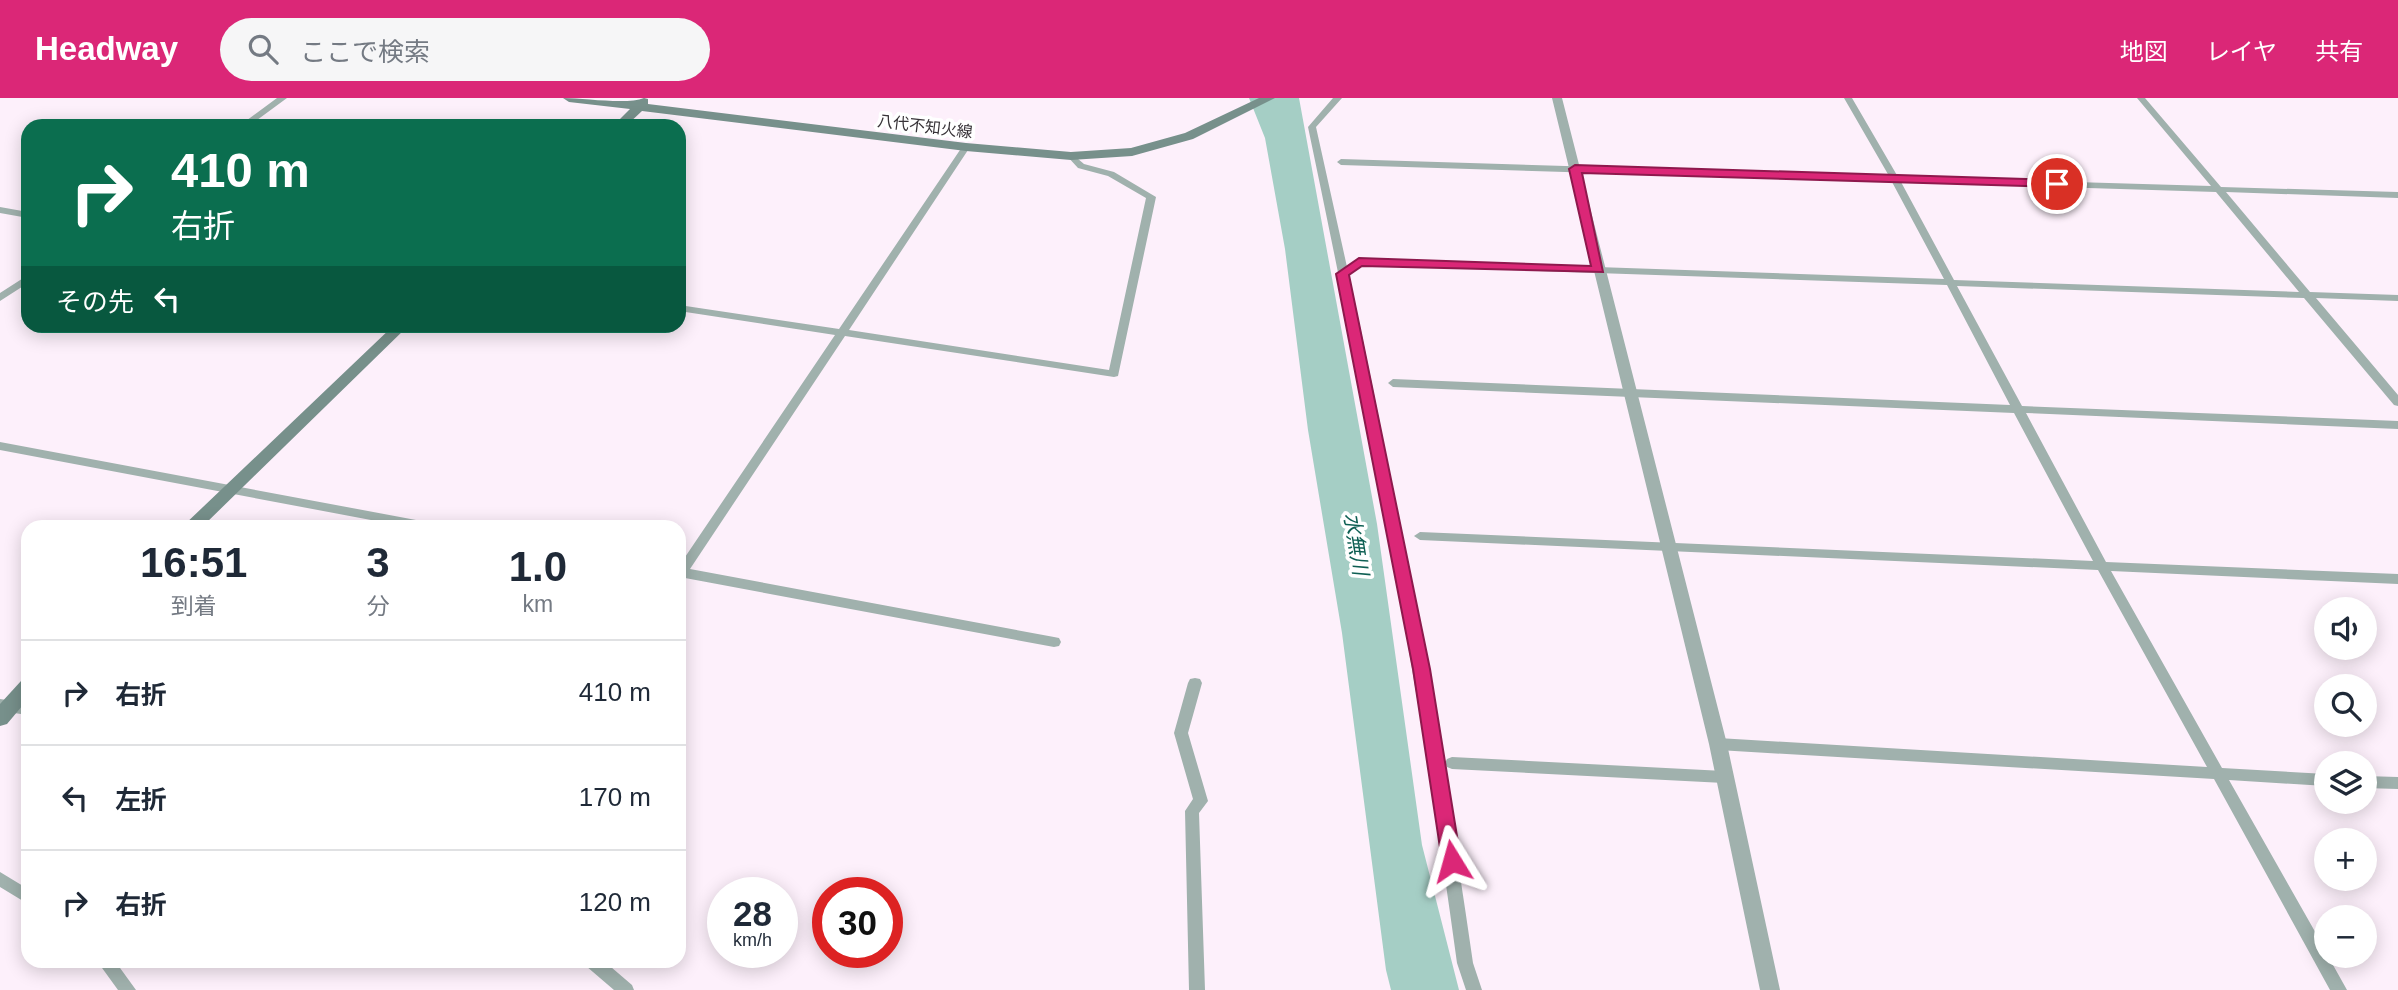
<!DOCTYPE html>
<html lang="ja">
<meta charset="utf-8">
<style>
body{margin:0;font-family:Arial,"Noto Sans JP",sans-serif;background:#f6f6f7;color:#1f2937;height:100vh;display:flex;flex-direction:column;font-size:26px;white-space:nowrap}
*{box-sizing:border-box;margin:0}
p{font-size:23px;color:#747a83}
.icon{flex:none;width:38px;height:38px;fill:none;stroke:currentColor;stroke-width:2;stroke-linecap:round;stroke-linejoin:round}
.map{position:relative;flex:1;overflow:hidden}
.details{position:absolute;left:21px;top:422px;width:665px;height:448px;display:flex;flex-direction:column;background:#fff;border-radius:21px;box-shadow:0 4px 18px #0003}
.details>*{flex:none}
.top-card{position:absolute;left:21px;top:21px;width:665px;height:214px;border-radius:21px;box-shadow:0 4px 18px #0003;background:#0b6e4f;color:#fff;overflow:hidden}
.fabs{position:absolute;left:2314px;top:499px;display:grid;gap:14px}
.fabs a{display:grid;place-items:center;width:63px;height:63px;border-radius:50%;background:#fff;box-shadow:0 4px 18px #0003;font-size:35px}
.speed{position:absolute;left:707px;top:779px;display:flex;gap:14px;font-size:35px;font-weight:700;text-align:center}
.speed>*{display:grid;place-content:center;width:91px;height:91px;border-radius:50%;background:#fff;box-shadow:0 4px 18px #0003;line-height:1}
.speed small{font-size:18px;font-weight:400}
.speed .limit{border:10px solid #d22;background:#fff;color:#111}
.pin{position:absolute;display:grid;place-items:center;width:60px;height:60px;color:#fff;margin:-30px;border:4px solid #fff;border-radius:50%;box-shadow:0 2px 7px #0007}
.me{position:absolute;width:77px;margin:-38px;rotate:352deg;stroke-linejoin:round;filter:drop-shadow(0 0 5px #0008)}
.turn{display:flex;align-items:center;gap:24px;height:147px;padding:0 35px;font-size:32px}
.turn .icon{width:91px;height:91px;stroke-width:2.5}
.turn b{display:block;font-size:49px;line-height:60px}
.then{display:flex;align-items:center;height:66px;padding:0 35px;background:#0003;gap:14px;font-size:26px}
.eta{display:flex;justify-content:space-evenly;align-items:center;height:119px;text-align:center}
.eta b{font-size:42px;font-weight:600;line-height:49px}
ul{padding:0;list-style:none}
li{display:flex;align-items:center;gap:21px;height:105px;padding:0 35px;border-top:2px solid #e0e1e3}
li div{flex:1}
li b{display:block;font-size:26px}
li em{font-style:normal}
header{display:flex;align-items:center;gap:42px;box-sizing:border-box;height:98px;padding:0 35px;background:#db2777;color:#fff}
header strong{font-size:33px}
nav{display:flex;gap:38px;margin-inline-start:auto;font-size:24px}
.search{width:490px;height:63px;background:#f6f6f7;display:flex;align-items:center;gap:18px;box-sizing:border-box;padding:0 24px;border-radius:38px;color:#747a83;font-size:26px}
.map>svg:first-child{display:block}
</style>
<header>
<strong>Headway</strong>
<div class="search"><svg class="icon" aria-label="search" viewBox="0 0 24 24"><circle cx="10" cy="10" r="6"/><path d="M15 15l6 6"/></svg>ここで検索</div>
<nav><a>地図</a><a>レイヤ</a><a>共有</a></nav>
</header>
<div class="map">
<svg width="2398" height="892" viewBox="0 0 2398 892">
<rect width="100%" height="100%" fill="#fdf0fb"/>
<path fill="#a5cec5" d="M 1249,0 L 1299,0 L 1377,426 L 1422,747 L 1459,892 L 1391,892 L 1386,872 L 1342,535 L 1308,332 L 1285,151 L 1265,40 Z"/>
<g fill="none" stroke-linecap="round" stroke-linejoin="round">
<path fill="#a0b1ad" fill-rule="evenodd" d="M 277,0 L 287,0 L 249,28 L 239,28 Z
M 1333,0 L 1342,0 L 1316,29 L 1347,169 L 1362,161 L 1944,181 L 1892,84 L 1341,67 L 1337,64 L 1341,61 L 1889,78 L 1844,0 L 1852,0 L 1898,79 L 2211,88 L 2137,0 L 2145,0 L 2221,89 L 2398,94 L 2398,100 L 2226,94 L 2310,194 L 2398,197 L 2398,203 L 2316,200 L 2398,297 L 2398,308 L 2394,307 L 2304,200 L 1957,188 L 2022,308 L 2398,323 L 2398,331 L 2026,315 L 2106,464 L 2398,476 L 2398,486 L 2111,473 L 2222,670 L 2326,676 L 2326,688 L 2229,682 L 2326,853 L 2326,858 L 2328,858 L 2347,892 L 2330,892 L 2214,681 L 1718,652 L 1713,650 L 1711,646 L 1713,642 L 1718,640 L 2207,669 L 2098,472 L 1420,442 L 1414,438 L 1420,434 L 2093,463 L 2014,315 L 1393,289 L 1388,285 L 1393,281 L 2010,307 L 1947,187 L 1364,167 L 1349,176 C 1398,405 1440,634 1473,865 L 1482,892 L 1466,892 L 1457,865 C 1419,584 1366,305 1308,29 ZM 1901,84 L 2216,94 L 2299,194 L 1954,182 Z
M 966,46 L 970,49 L 849,232 L 1109,272 L 1146,100 L 1108,78 L 1078,70 L 1067,58 L 1071,55 L 1084,66 L 1114,74 L 1156,99 L 1118,278 L 1114,279 L 845,238 L 690,471 L 1054,539 L 1059,540 L 1061,544 L 1059,548 L 1054,549 L 685,480 L 679,483 L 679,468 L 835,237 L 679,213 L 679,207 L 839,231 L 962,49 Z
M 0,109 L 28,114 L 28,120 L 0,115 Z
M 28,177 L 28,185 L 0,203 L 0,195 Z
M 0,344 L 432,425 L 438,429 L 408,429 L 0,352 Z
M 1195,580 L 1200,581 L 1202,585 L 1188,635 L 1208,703 L 1199,715 L 1205,892 L 1189,892 L 1185,713 L 1193,701 L 1174,635 L 1188,585 L 1190,581 Z
M 0,601 L 28,605 L 28,617 L 0,613 Z
M 1452,659 L 1724,673 L 1729,675 L 1731,679 L 1729,683 L 1724,685 L 1452,671 L 1447,669 L 1445,665 L 1447,661 Z
M 2364,678 L 2398,679 L 2398,691 L 2364,690 Z
M 0,774 L 28,791 L 28,806 L 0,789 Z
M 97,863 L 115,863 L 136,892 L 118,892 Z
M 584,863 L 604,863 L 632,887 L 634,892 L 614,892 L 586,868 Z"/>
<path fill="#a0b1ad" fill-rule="evenodd" d="M 1552,0 L 1562,0 L 1727,646 L 1780,892 L 1760,892 L 1709,646 Z"/>
<path fill="#77908b" fill-rule="evenodd" d="M 563,0 C 585,0 627,7 644,0 L 648,1 L 648,6 L 966,45 L 1071,54 L 1131,50 L 1185,35 L 1259,0 L 1275,0 L 1193,41 L 1132,58 L 1071,62 L 966,53 L 642,13 L 626,28 L 613,28 L 630,11 L 569,4 Z
M 393,228 L 408,228 L 202,429 L 182,429 Z
M 28,580 L 28,601 L 7,626 L 0,628 L 0,606 L 21,583 Z"/>
</g>
<path fill="#db2777" stroke="#8e194d" stroke-width="2" d="M 1575,67 L 2057,82 L 2063,86 L 2057,89 L 1582,75 L 1603,174 L 1362,168 L 1349,177 L 1430,571 L 1461,763 L 1459,769 L 1452,772 L 1445,769 L 1442,763 L 1413,571 L 1336,176 L 1359,160 L 1591,168 L 1569,71 Z"/>
<g text-anchor="middle" stroke-width="7" stroke-linejoin="round" paint-order="stroke">
<g font-size="16" fill="#383338" stroke="#fff">
<text transform="translate(925 28) rotate(7)" y="6">八代不知火線</text>
</g>
<g font-size="21" font-style="italic" fill="#0e5f53" stroke="#fff">
<text transform="translate(1356 446) rotate(81)" y="7">水無川</text>
</g>
</g>
</svg>
<div class="fabs">
<a><svg class="icon" aria-label="sound" viewBox="0 0 24 24"><path d="M4 9h4l5-4v14l-5-4H4zM17 9q2 3 0 6"/></svg></a>
<a><svg class="icon" aria-label="search" viewBox="0 0 24 24"><circle cx="10" cy="10" r="6"/><path d="M15 15l6 6"/></svg></a>
<a><svg class="icon" aria-label="layers" viewBox="0 0 24 24"><path d="M12 4l9 5-9 5-9-5zM3 14l9 5 9-5"/></svg></a>
<a>+</a>
<a>−</a>
</div>
<div class="speed"><div>28<small>km/h</small></div><div class="limit">30</div></div>
<div class="pin" style="left:2057px;top:86px;background:#d93025"><svg class="icon" aria-label="arrive" viewBox="0 0 24 24"><path d="M6 21V4h12l-3 4 3 4H6"/></svg></div>
<svg class="me" style="left:1452px;top:763px" viewBox="-20 -20 40 40"><path d="M0-17L14 15 0 8-14 15z" fill="#db2777" stroke="#fff" stroke-width="4"/></svg>
<div class="top-card">
<div class="turn"><svg class="icon" aria-label="right" viewBox="0 0 24 24"><path d="M7 20v-9h11M14 6l5 5-5 5"/></svg><div><b>410 m</b>右折</div></div>
<div class="then">その先<svg class="icon" aria-label="left" viewBox="0 0 24 24"><path d="M17 20v-9H6M10 6l-5 5 5 5"/></svg></div>
</div>
<section class="details">
<div class="eta">
<div><b>16:51</b><p>到着</p></div>
<div><b>3</b><p>分</p></div>
<div><b>1.0</b><p>km</p></div>
</div>
<ul>
<li><svg class="icon" aria-label="right" viewBox="0 0 24 24"><path d="M7 20v-9h11M14 6l5 5-5 5"/></svg><div><b>右折</b></div><em>410 m</em></li>
<li><svg class="icon" aria-label="left" viewBox="0 0 24 24"><path d="M17 20v-9H6M10 6l-5 5 5 5"/></svg><div><b>左折</b></div><em>170 m</em></li>
<li><svg class="icon" aria-label="right" viewBox="0 0 24 24"><path d="M7 20v-9h11M14 6l5 5-5 5"/></svg><div><b>右折</b></div><em>120 m</em></li>
</ul>
</section>
</div>
